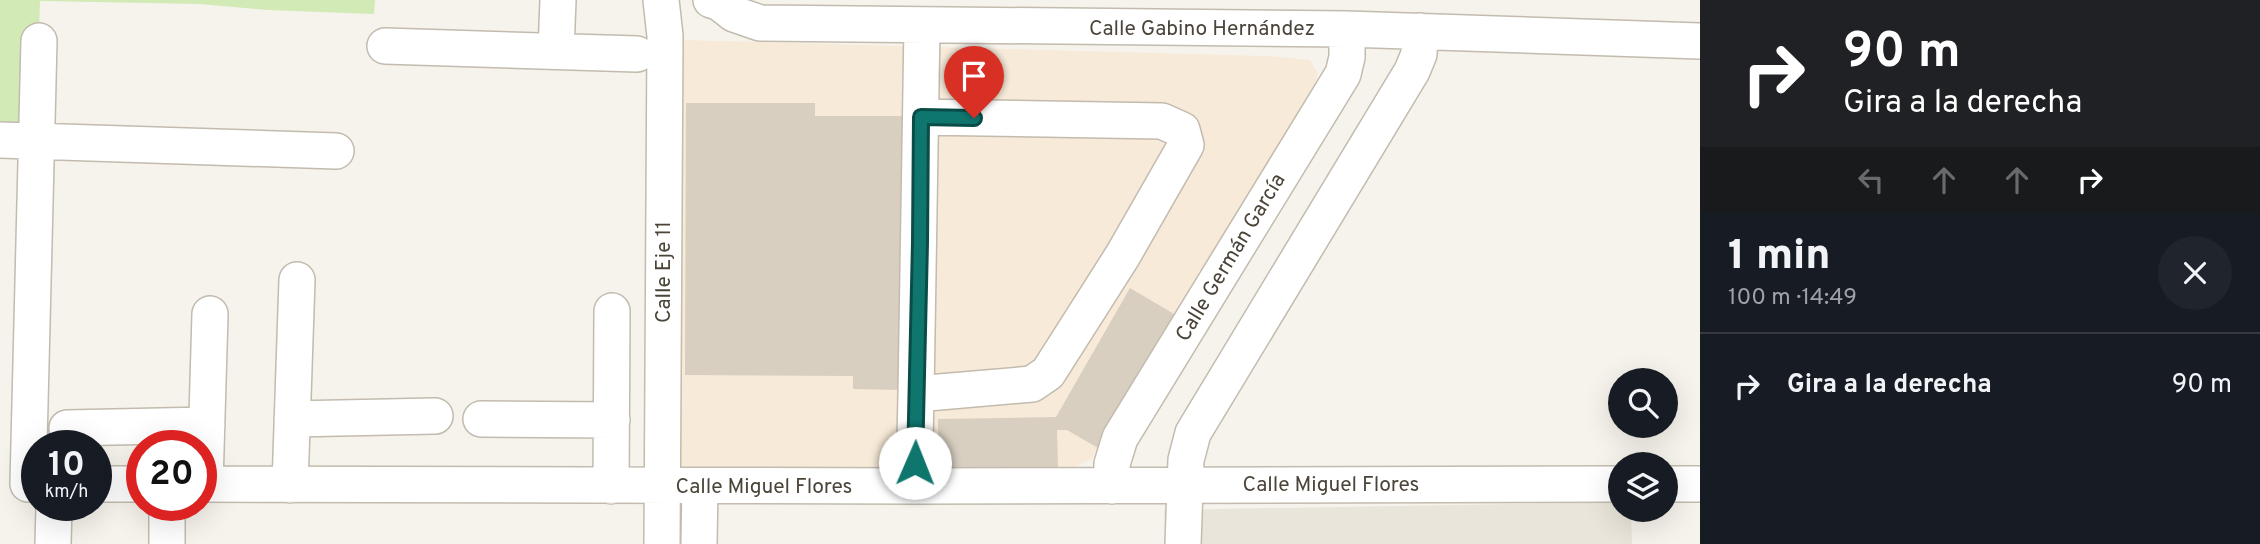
<!DOCTYPE html>
<html lang="es">
<meta charset="utf-8">
<style>
body{margin:0;font-family:Overpass,sans-serif;background:#20242c;color:#f1f3f6;height:100vh;display:flex;flex-direction:column;font-size:26px;white-space:nowrap}
*{box-sizing:border-box;margin:0}
p{font-size:23px;color:#9ea1a6}
.icon{flex:none;width:38px;height:38px;fill:none;stroke:currentColor;stroke-width:2;stroke-linecap:round;stroke-linejoin:round}
.map{position:relative;flex:1;overflow:hidden}
.sheet{display:flex;flex-direction:column;background:#171b24;width:560px}
.sheet>*{flex:none}
.banner{background:#202124;color:#fff;overflow:hidden}
.controls{position:absolute;left:1608px;top:368px;display:grid;gap:14px}
.controls a{display:grid;place-items:center;width:70px;height:70px;border-radius:50%;background:#171b24;box-shadow:0 7px 28px #0002;font-size:35px}
.speed{position:absolute;left:21px;top:430px;display:flex;gap:14px;font-size:35px;font-weight:700;text-align:center}
.speed>*{display:grid;place-content:center;width:91px;height:91px;border-radius:50%;background:#171b24;box-shadow:0 7px 28px #0002;line-height:1}
.speed small{font-size:18px;font-weight:400}
.speed .limit{border:10px solid #d22;background:#fff;color:#111}
.pin{position:absolute;display:grid;place-items:center;width:60px;height:60px;color:#fff;margin:-72px -30px;border-radius:50% 50% 50% 0;rotate:-45deg;box-shadow:0 0 7px #0007}
.pin .icon{rotate:45deg}
.me{position:absolute;width:77px;margin:-38px;rotate:1deg;stroke-linejoin:round;filter:drop-shadow(0 0 5px #0008)}
.turn{display:flex;align-items:center;gap:24px;height:147px;padding:0 28px;font-size:32px}
.turn .icon{width:91px;height:91px;stroke-width:2.5}
.turn b{display:block;font-size:49px;line-height:60px}
.lanes{display:flex;align-items:center;height:66px;padding:0 28px;background:#0003;justify-content:center;gap:35px;direction:ltr}
.lanes .off{opacity:.35}
.round{display:grid;place-items:center;flex:none;width:74px;height:74px;border-radius:37px;background:#20242c}
.overview{display:flex;align-items:center;justify-content:space-between;height:119px;padding:0 28px}
h1{font-size:42px;font-weight:800;line-height:52px}
ul{padding:0;list-style:none}
li{display:flex;align-items:center;gap:21px;height:105px;padding:0 28px;border-top:2px solid #363941}
li div{flex:1}
li b{display:block;font-size:26px}
li em{font-style:normal}
main{display:flex;flex:1;min-height:0}
.map>svg:first-child{display:block}
</style>
<main>
<div class="map">
<svg width="1700" height="544" viewBox="0 0 1700 544">
<rect width="100%" height="100%" fill="#f6f3ec"/>
<path fill="#eae5da" d="M 1620,502 L 1620,509 L 1631,509 L 1632,544 L 1166,544 L 1164,510 Z"/>
<path fill="#f7ead8" d="M 682,40 L 1266,56 L 1310,60 L 1318,74 L 1310,96 L 1091,459 L 1072,468 L 673,474 Z"/>
<path fill="#d2eab5" d="M 0,0 L 375,0 L 374,14 L 267,10 L 199,4 L 40,1 L 36,125 L 0,125 Z"/>
<path fill="#d8cfc1" d="M 686,103 L 815,103 L 815,116 L 903,116 L 902,390 L 853,389 L 853,376 L 685,375 Z
M 1130,288 L 1174,314 L 1098,448 L 1067,430 L 1057,430 L 1058,467 L 939,469 L 938,419 L 1056,417 Z"/>
<g fill="none" stroke-linecap="round" stroke-linejoin="round">
<defs>
<path id="minor" d="M 661,0 L 665,36 L 662,544
M 711,0 L 720,3 L 734,14 L 760,23 L 1347,29 L 1700,41
M 385,46 L 637,54
M 556,51 L 558,0
M 921,117 L 1162,121 L 1182,130 L 1186,145 L 1123,255 L 1048,373 L 1032,384 L 916,394 L 922,26
M 0,140 L 336,151
M 292,419 L 435,416
M 481,419 L 612,420
M 67,428 L 207,425
M 28,484 L 39,41
M 96,484 L 142,484
M 201,484 L 914,486 L 1620,484
M 205,484 L 210,314
M 1666,484 L 1700,484
M 290,485 L 297,280
M 611,486 L 612,311
M 914,486 L 916,394
M 1112,486 L 1112,464 L 1120,438 L 1343,74 L 1347,57 L 1347,29
M 53,544 L 54,506
M 167,544 L 167,506
M 699,544 L 700,486
M 1183,544 L 1186,460 L 1193,433 L 1412,71 L 1419,54 L 1420,31"/>
</defs>
<use href="#minor" stroke="#c2bbae" stroke-width="38"/>
<use href="#minor" stroke="#fff" stroke-width="35"/>
</g>
<g fill="none" stroke-linecap="round" stroke-linejoin="round">
<defs>
<path id="route" d="M 915,463 L 920,242 L 921,117 L 974,118"/>
</defs>
<use href="#route" stroke="#0a4d48" stroke-width="18"/>
<use href="#route" stroke="#0f766e" stroke-width="12"/>
</g>
<g text-anchor="middle" stroke-width="7" stroke-linejoin="round" paint-order="stroke">
<g font-size="21" fill="#4b4439" stroke="#fff">
<text x="1202" y="35">Calle Gabino Hernández</text>
<text transform="translate(1230 257) rotate(-59)" y="7">Calle Germán García</text>
<text transform="translate(663 272) rotate(-90)" y="7">Calle Eje 11</text>
<text x="1331" y="491">Calle Miguel Flores</text>
<text x="764" y="493">Calle Miguel Flores</text>
</g>
</g>
</svg>
<div class="controls">
<a><svg class="icon" aria-label="search" viewBox="0 0 24 24"><circle cx="10" cy="10" r="6"/><path d="M15 15l6 6"/></svg></a>
<a><svg class="icon" aria-label="layers" viewBox="0 0 24 24"><path d="M12 4l9 5-9 5-9-5zM3 14l9 5 9-5"/></svg></a>
</div>
<div class="speed"><div>10<small>km/h</small></div><div class="limit">20</div></div>
<div class="pin" style="left:974px;top:118px;background:#d93025"><svg class="icon" aria-label="arrive" viewBox="0 0 24 24"><path d="M6 21V4h12l-3 4 3 4H6"/></svg></div>
<svg class="me" style="left:915px;top:463px" viewBox="-20 -20 40 40"><circle r="19" fill="#fff"/><path d="M0-13L10 11 0 6-10 11z" fill="#0f766e"/></svg>
</div>
<section class="sheet">
<div class="banner">
<div class="turn"><svg class="icon" aria-label="right" viewBox="0 0 24 24"><path d="M7 20v-9h11M14 6l5 5-5 5"/></svg><div><b>90 m</b>Gira a la derecha</div></div>
<div class="lanes"><svg class="icon off" aria-label="left" viewBox="0 0 24 24"><path d="M17 20v-9H6M10 6l-5 5 5 5"/></svg><svg class="icon off" aria-label="ahead" viewBox="0 0 24 24"><path d="M12 20V5M6 11l6-6 6 6"/></svg><svg class="icon off" aria-label="ahead" viewBox="0 0 24 24"><path d="M12 20V5M6 11l6-6 6 6"/></svg><svg class="icon" aria-label="right" viewBox="0 0 24 24"><path d="M7 20v-9h11M14 6l5 5-5 5"/></svg></div>
</div>
<div class="overview"><div><h1>1 min</h1><p>100 m · 14:49</p></div><a class="round"><svg class="icon" aria-label="close" viewBox="0 0 24 24"><path d="M6 6l12 12M18 6L6 18"/></svg></a></div>
<ul>
<li><svg class="icon" aria-label="right" viewBox="0 0 24 24"><path d="M7 20v-9h11M14 6l5 5-5 5"/></svg><div><b>Gira a la derecha</b></div><em>90 m</em></li>
</ul>
</section>
</main>
